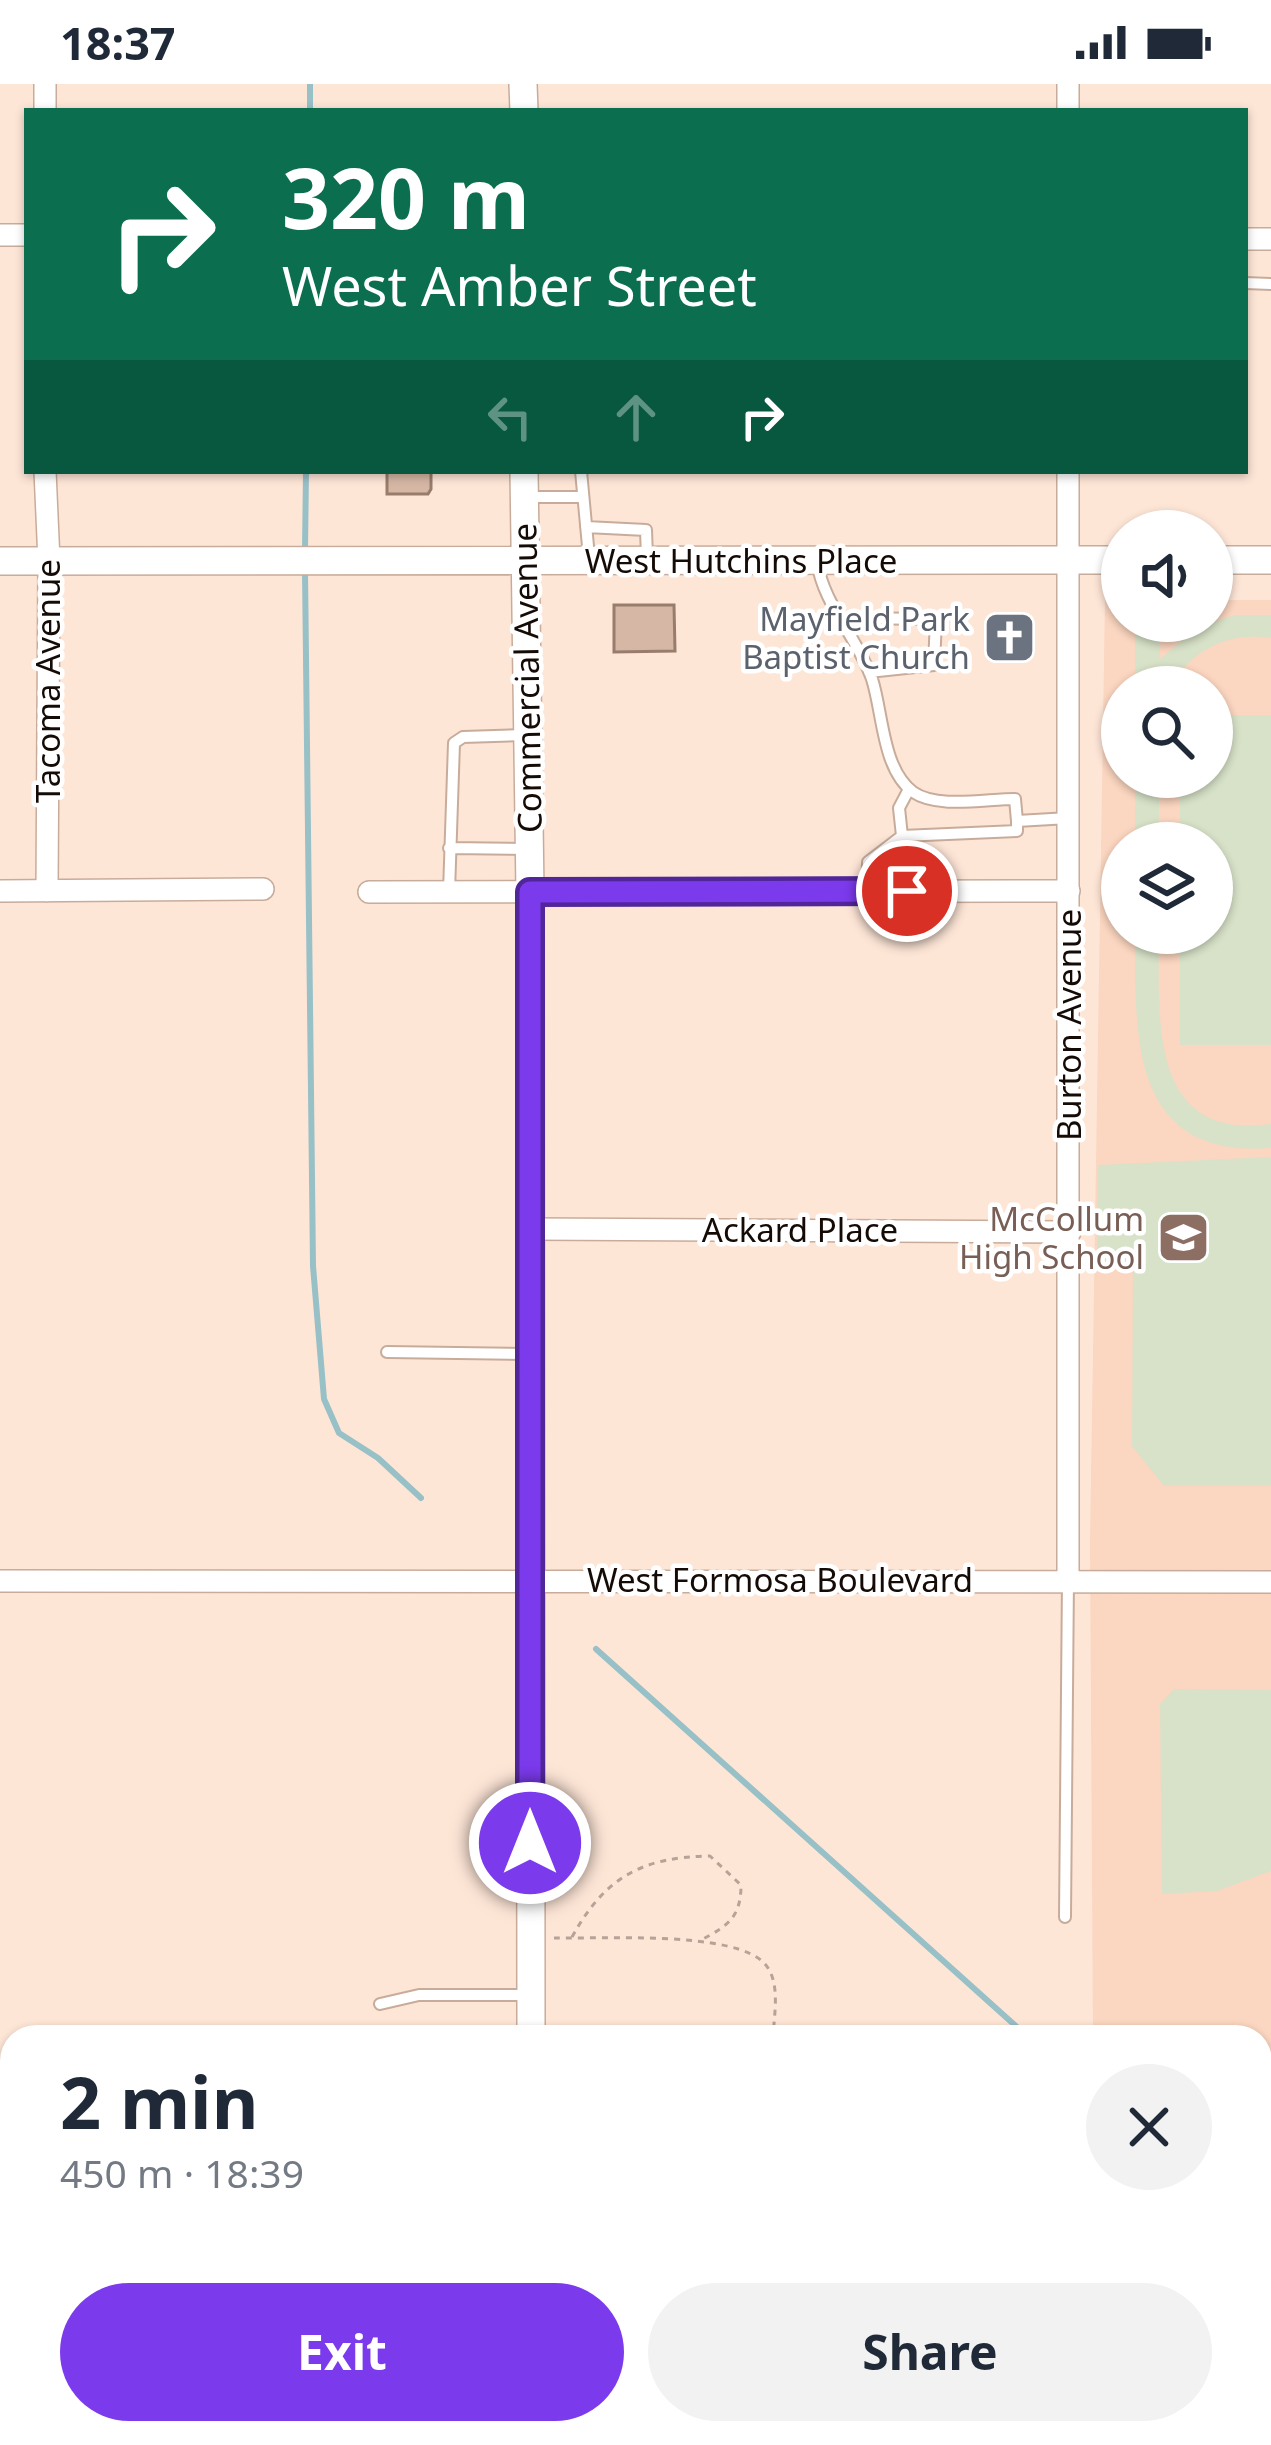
<!DOCTYPE html>
<meta charset="utf-8">
<style>
body{margin:0;font-family:"Noto Sans",sans-serif;background:#f2f2f3;color:#1f2937;height:100vh;display:flex;flex-direction:column;font-size:45px;white-space:nowrap}
*{box-sizing:border-box;margin:0}
p{font-size:39px;color:#747a83}
.icon{flex:none;width:66px;height:66px;fill:none;stroke:currentColor;stroke-width:2;stroke-linecap:round;stroke-linejoin:round}
.map{position:relative;flex:1;overflow:hidden}
.sheet{position:absolute;left:0px;top:1941px;width:1272px;height:420px;display:flex;flex-direction:column;background:#fff;border-radius:36px 36px 0 0;box-shadow:0 3px 9px #0004}
.sheet>*{flex:none}
.guide{position:absolute;left:24px;top:24px;width:1224px;height:366px;border-radius:0px;box-shadow:0 3px 9px #0004;background:#0b6e4f;color:#fff;overflow:hidden}
.controls{position:absolute;left:1101px;top:426px;display:grid;gap:24px}
.controls a{display:grid;place-items:center;width:132px;height:132px;border-radius:50%;background:#fff;box-shadow:0 3px 9px #0004;font-size:60px}
.pin{position:absolute;display:grid;place-items:center;width:102px;height:102px;color:#fff;margin:-51px;border:6px solid #fff;border-radius:50%;box-shadow:0 3px 12px #0007}
.me{position:absolute;width:132px;margin:-66px;rotate:0deg;stroke-linejoin:round;filter:drop-shadow(0 0 9px #0008)}
.turn{display:flex;align-items:center;gap:42px;height:252px;padding:0 60px;font-size:54px}
.turn .icon{width:156px;height:156px;stroke-width:2.5}
.turn b{display:block;font-size:84px;line-height:102px}
.lanes{display:flex;align-items:center;height:114px;padding:0 60px;background:#0003;justify-content:center;gap:60px;direction:ltr}
.lanes .off{opacity:.35}
.round{display:grid;place-items:center;flex:none;width:126px;height:126px;border-radius:63px;background:#f2f2f3}
.summary{display:flex;align-items:center;justify-content:space-between;height:204px;padding:0 60px}
h1{font-size:72px;font-weight:700;line-height:90px}
.primary-button{display:flex;gap:24px;margin-top:auto;padding:24px 60px}
.primary-button a{flex:1;height:138px;border-radius:72px;background:#7c3aed;color:#fff;font-size:48px;font-weight:700;line-height:138px;text-align:center}
.primary-button a+a{background:#f2f2f3;color:#1f2937}
.status{display:flex;justify-content:space-between;align-items:center;height:84px;padding:0 60px;background:#fff;direction:ltr}
.status svg{height:33px;fill:currentColor}
.map>svg:first-child{display:block}
</style>
<div class="status"><b>18:37</b><svg viewBox="0 0 49 12"><path d="M0 12V9h3v3zM5 12V6h3v6zM10 12V3h3v9zM15 12V0h3v12zM26 1h20v11H26zM47 4h2v5h-2z"/></svg></div>
<div class="map">
<svg width="1271" height="2361" viewBox="0 0 1271 2361">
<rect width="100%" height="100%" fill="#fee6d7"/>
<path fill="#fbd6c0" fill-rule="evenodd" d="M 1105,515 L 1122,515 L 1122,537 L 1212,537 L 1212,516 L 1271,516 L 1271,2146 L 1260,2136 L 1260,1953 L 1093,1953 L 1090,1459 ZM 1122,603 L 1212,603 L 1212,693 L 1122,693 ZM 1122,759 L 1212,759 L 1212,849 L 1122,849 Z"/>
<path fill="#d8e2c8" d="M 1235,531 L 1271,531 L 1271,554 C 1227,548 1192,566 1169,603 L 1135,603 L 1135,537 L 1159,537 L 1160,575 L 1200,542 Z
M 1212,631 L 1271,631 L 1271,961 L 1180,961 L 1180,849 L 1212,849 L 1212,759 L 1180,759 L 1180,693 L 1212,693 Z
M 1135,693 L 1159,693 L 1159,759 L 1135,759 Z
M 1135,849 L 1159,849 C 1159,931 1147,1058 1271,1040 L 1271,1064 C 1129,1075 1135,950 1135,849 Z
M 1271,1073 L 1271,1402 L 1164,1402 L 1132,1362 L 1133,1181 L 1097,1180 L 1098,1081 Z
M 1174,1605 L 1271,1606 L 1271,1787 L 1217,1807 L 1162,1810 L 1160,1620 Z"/>
<g fill="none" stroke-linecap="round" stroke-linejoin="round">
<path stroke="#98c0c7" stroke-width="6" d="M 310,27 L 310,0
M 305,467 L 306,387
M 305,487 L 313,1182 L 324,1315 L 339,1349 L 378,1374 L 421,1414
M 596,1565 L 1028,1953
M 1260,2180 L 1271,2191"/>
</g>
<path fill="#d6b7a5" stroke="#987d6d" stroke-width="3" d="M 387,387 L 431,387 L 431,405 L 428,410 L 387,410 Z
M 614,521 L 674,521 L 675,567 L 614,568 Z"/>
<g fill="none" stroke-linecap="round" stroke-linejoin="round">
<defs>
<path id="service" d="M 1245,199 L 1271,200
M 581,387 L 589,473
M 528,413 L 583,413
M 586,443 L 646,446 L 647,473
M 817,477 C 823,521 857,552 872,595 C 883,629 882,685 913,708 C 937,725 986,715 1015,715 L 1017,737 L 1069,734
M 840,534 L 936,535 L 934,581 L 869,588
M 902,752 L 899,724 L 909,705
M 449,764 L 530,765
M 867,806 L 868,778 L 902,752 L 1017,747 L 1017,737
M 449,808 L 454,659 L 463,653 L 524,651
M 387,1268 L 527,1270
M 1065,1833 L 1068,1494
M 380,1920 L 419,1911 L 528,1911
M 628,2361 L 628,2349"/>
<path id="minor" d="M 1068,0 L 1068,27
M 45,27 L 45,0
M 0,151 L 27,151
M 1245,155 L 1271,155
M 45,387 L 49,477 L 47,807
M 0,807 L 263,805
M 369,808 L 1069,807
M 531,1145 L 1070,1148
M 1068,1494 L 1068,387
M 0,1497 L 1271,1498"/>
<path id="tertiary" d="M 523,0 L 524,27
M 524,387 L 530,808 L 531,1953
M 1212,476 L 1271,476
M 0,477 L 1122,476
M 530,2361 L 530,2349"/>
</defs>
<use href="#service" stroke="#c8ac9b" stroke-width="14"/>
<use href="#minor" stroke="#c8ac9b" stroke-width="24"/>
<use href="#tertiary" stroke="#c8ac9b" stroke-width="30"/>
<path stroke="#b6a296" stroke-width="3" stroke-dasharray="6 6" stroke-linecap="butt" d="M 572,1853 C 605,1793 642,1773 710,1772 L 741,1801 C 741,1833 728,1842 701,1856
M 554,1854 C 600,1855 735,1846 765,1880 C 781,1898 774,1931 773,1953"/>
<use href="#service" stroke="#fff" stroke-width="10"/>
<use href="#minor" stroke="#fff" stroke-width="21"/>
<use href="#tertiary" stroke="#fff" stroke-width="27"/>
</g>
<g fill="none" stroke-linecap="round" stroke-linejoin="round">
<defs>
<path id="route" d="M 530,1759 L 530,808 L 907,807"/>
</defs>
<use href="#route" stroke="#51269a" stroke-width="30"/>
<use href="#route" stroke="#7c3aed" stroke-width="21"/>
</g>
<defs>
<symbol id="church-square" viewBox="-11 -11 22 22"><rect x="-9" y="-9" width="18" height="18" rx="4" fill="#6b7280" stroke="#fff"/><path d="M-1.2-6h2.4v3.5h3.3v2.4h-3.3V6h-2.4V-.1h-3.3v-2.4h3.3Z" fill="#fff"/></symbol>
<symbol id="school-square" viewBox="-11 -11 22 22"><rect x="-9" y="-9" width="18" height="18" rx="4" fill="#8d6e63" stroke="#fff"/><path d="M0-5L7-2L0 1L-7-2ZM-4 1L0 2.5L4 1V4Q0 6-4 4Z" fill="#fff"/></symbol>
</defs>
<g fill-rule="evenodd">
<use href="#church-square" x="980" y="524" width="59" height="59"/>
<use href="#school-square" x="1154" y="1124" width="59" height="59"/>
</g>
<g text-anchor="middle" stroke-width="9" stroke-linejoin="round" paint-order="stroke">
<g font-size="33" fill="#140b06" stroke="#fff">
<text x="741" y="489">West Hutchins Place</text>
<text transform="translate(527 594) rotate(-91)" y="12">Commercial Avenue</text>
<text transform="translate(48 597) rotate(-90)" y="12">Tacoma Avenue</text>
<text transform="translate(1069 941) rotate(-90)" y="12">Burton Avenue</text>
<text x="800" y="1158">Ackard Place</text>
<text x="780" y="1508">West Formosa Boulevard</text>
</g>
<g font-size="33" fill="#5b616d" stroke="#fff" text-anchor="end">
<text x="970" y="547">Mayfield Park<tspan x="970" dy="38">Baptist Church</tspan></text>
</g>
<g font-size="33" fill="#785e54" stroke="#fff" text-anchor="end">
<text x="1144" y="1147">McCollum<tspan x="1144" dy="38">High School</tspan></text>
</g>
</g>
</svg>
<div class="controls">
<a><svg class="icon" aria-label="sound" viewBox="0 0 24 24"><path d="M4 9h4l5-4v14l-5-4H4zM17 9q2 3 0 6"/></svg></a>
<a><svg class="icon" aria-label="search" viewBox="0 0 24 24"><circle cx="10" cy="10" r="6"/><path d="M15 15l6 6"/></svg></a>
<a><svg class="icon" aria-label="layers" viewBox="0 0 24 24"><path d="M12 4l9 5-9 5-9-5zM3 14l9 5 9-5"/></svg></a>
</div>
<div class="pin" style="left:907px;top:807px;background:#d93025"><svg class="icon" aria-label="arrive" viewBox="0 0 24 24"><path d="M6 21V4h12l-3 4 3 4H6"/></svg></div>
<svg class="me" style="left:530px;top:1759px" viewBox="-20 -20 40 40"><circle r="17" fill="#7c3aed" stroke="#fff" stroke-width="3"/><path d="M0-11L8 9 0 5-8 9z" fill="#fff"/></svg>
<div class="guide">
<div class="turn"><svg class="icon" aria-label="right" viewBox="0 0 24 24"><path d="M7 20v-9h11M14 6l5 5-5 5"/></svg><div><b>320 m</b>West Amber Street</div></div>
<div class="lanes"><svg class="icon off" aria-label="left" viewBox="0 0 24 24"><path d="M17 20v-9H6M10 6l-5 5 5 5"/></svg><svg class="icon off" aria-label="ahead" viewBox="0 0 24 24"><path d="M12 20V5M6 11l6-6 6 6"/></svg><svg class="icon" aria-label="right" viewBox="0 0 24 24"><path d="M7 20v-9h11M14 6l5 5-5 5"/></svg></div>
</div>
<section class="sheet">
<div class="summary"><div><h1>2 min</h1><p>450 m · 18:39</p></div><a class="round"><svg class="icon" aria-label="close" viewBox="0 0 24 24"><path d="M6 6l12 12M18 6L6 18"/></svg></a></div>
<div class="primary-button"><a>Exit</a><a>Share</a></div>
</section>
</div>
